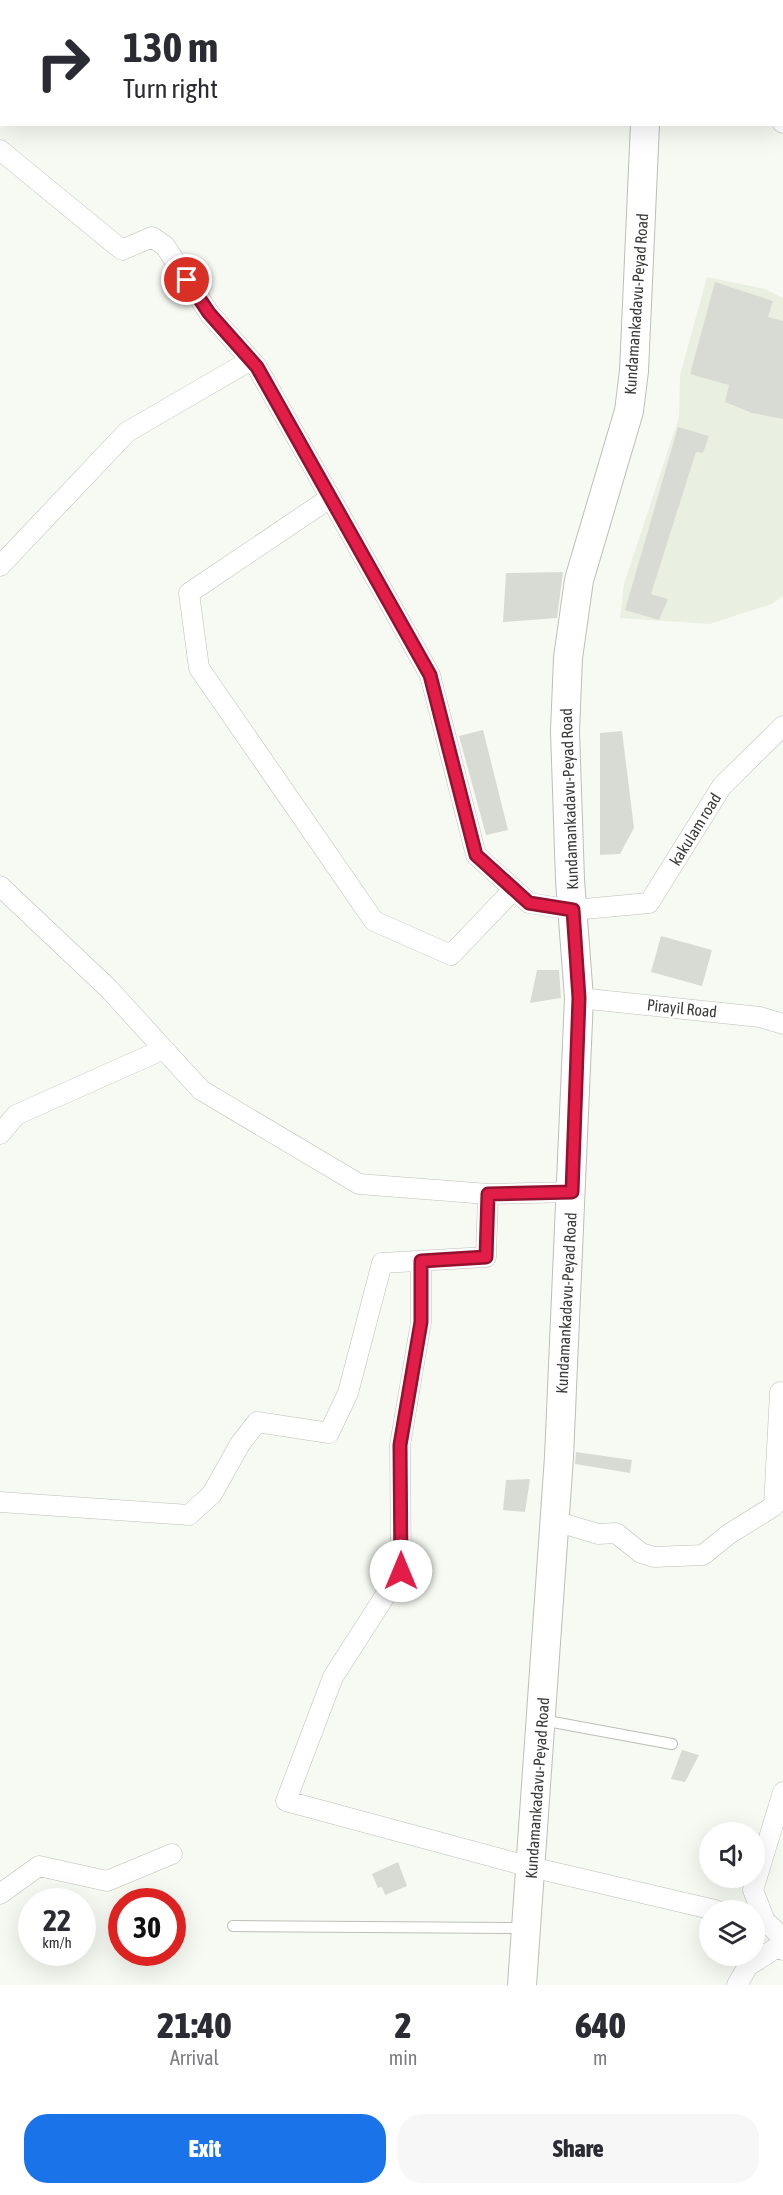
<!DOCTYPE html>
<style>
body{margin:0;font-family:"Asap Condensed",sans-serif;background:#f7f7f7;color:#2b2b33;height:100vh;display:flex;flex-direction:column;font-size:22px;white-space:nowrap}
*{box-sizing:border-box;margin:0}
p{font-size:20px;color:#7c7c81}
.icon{flex:none;width:33px;height:33px;fill:none;stroke:currentColor;stroke-width:2;stroke-linecap:round;stroke-linejoin:round}
.map{position:relative;height:1985px;overflow:hidden}
.sheet{display:flex;flex-direction:column;background:#fff;flex:1}
.sheet>*{flex:none}
.guide{position:absolute;left:0px;top:0px;width:783px;height:126px;box-shadow:0 6px 24px #0002;background:#fff;color:#2b2b33;overflow:hidden}
.fabs{position:absolute;left:699px;top:1822px;display:grid;gap:12px}
.fabs a{display:grid;place-items:center;width:66px;height:66px;border-radius:50%;background:#fff;box-shadow:0 6px 24px #0002;font-size:30px}
.speed{position:absolute;left:18px;top:1888px;display:flex;gap:12px;font-size:30px;font-weight:700;text-align:center}
.speed>*{display:grid;place-content:center;width:78px;height:78px;border-radius:50%;background:#fff;box-shadow:0 6px 24px #0002;line-height:1}
.speed small{font-size:15px;font-weight:400}
.speed .limit{border:9px solid #d22;background:#fff;color:#111}
.pin{position:absolute;display:grid;place-items:center;width:51px;height:51px;color:#fff;margin:-26px;border:3px solid #fff;border-radius:50%;box-shadow:0 2px 6px #0007}
.me{position:absolute;width:66px;margin:-33px;rotate:0deg;stroke-linejoin:round;filter:drop-shadow(0 0 4px #0008)}
.turn{display:flex;align-items:center;gap:21px;height:126px;padding:0 24px;font-size:27px}
.turn .icon{width:78px;height:78px;stroke-width:2.5}
.turn b{display:block;font-size:42px;line-height:51px}
.eta{display:flex;justify-content:space-evenly;align-items:center;height:102px;text-align:center}
.eta b{font-size:36px;font-weight:800;line-height:42px}
.action{display:flex;gap:12px;margin-top:auto;padding:12px 24px}
.action a{flex:1;height:69px;border-radius:24px;background:#1a73e8;color:#fff;font-size:24px;font-weight:800;line-height:69px;text-align:center}
.action a+a{background:#f7f7f7;color:#2b2b33}
.map>svg:first-child{display:block}
</style>
<div class="map">
<svg width="783" height="1985" viewBox="0 0 783 1985">
<rect width="100%" height="100%" fill="#f7faf3"/>
<path fill="#eaf0e1" d="M 707,277 L 765,289 L 783,298 L 783,596 L 772,604 L 710,624 L 620,618 L 624,584 L 679,417 L 680,375 Z"/>
<path fill="#d8dbd3" d="M 715,282 L 773,301 L 768,317 L 783,321 L 783,419 L 752,413 L 725,402 L 729,385 L 690,374 Z
M 678,427 L 709,436 L 703,453 L 696,452 L 651,594 L 668,599 L 659,620 L 625,610 Z
M 563,572 L 557,618 L 503,622 L 506,573 Z
M 483,730 L 508,830 L 486,835 L 459,736 Z
M 622,731 L 634,828 L 620,854 L 600,855 L 600,733 Z
M 661,936 L 712,950 L 702,986 L 651,972 Z
M 537,970 L 559,970 L 561,998 L 530,1003 Z
M 576,1452 L 632,1460 L 630,1473 L 575,1464 Z
M 530,1479 L 525,1512 L 503,1510 L 506,1480 Z
M 682,1750 L 699,1755 L 685,1782 L 671,1779 Z
M 398,1862 L 407,1886 L 385,1895 L 382,1887 L 378,1888 L 372,1874 Z"/>
<g fill="none" stroke-linecap="round" stroke-linejoin="round">
<defs>
<path id="lane" d="M 542,1720 L 672,1744
M 233,1926 L 524,1928"/>
<path id="street" d="M 782,122 L 783,123
M 0,150 L 122,250 L 152,237 L 165,246 L 209,313 L 257,367 L 430,675 L 476,855 L 529,903 L 573,910 L 649,903 L 722,786 L 783,726
M 330,498 L 189,593 L 199,668 L 374,921 L 451,955 L 514,889
M 0,566 L 127,432 L 251,360
M 0,886 L 109,989 L 201,1090 L 359,1184 L 488,1194 L 572,1192
M 579,998 L 760,1017 L 783,1024
M 0,1134 L 16,1115 L 164,1049
M 421,1261 L 421,1322 L 400,1445 L 401,1571 L 333,1677 L 286,1801 L 531,1867 L 715,1910
M 0,1502 L 189,1515 L 212,1494 L 240,1444 L 257,1422 L 329,1433 L 348,1393 L 382,1263 L 486,1257 L 488,1194
M 555,1521 L 598,1534 L 616,1533 L 641,1553 L 654,1557 L 703,1555 L 729,1534 L 774,1506 L 780,1392 L 783,1393
M 783,1792 L 753,1890 L 765,1921 L 783,1938
M 0,1894 L 39,1866 L 107,1881 L 172,1854
M 737,1985 L 748,1966 L 776,1948 L 783,1950"/>
<path id="secondary" d="M 610,0 L 611,2
M 522,1985 L 559,1457 L 579,998 L 570,880 L 565,731 L 568,658 L 579,580 L 629,411 L 634,371 L 645,124"/>
</defs>
<use href="#lane" stroke="#bcbfb7" stroke-width="12"/>
<use href="#street" stroke="#bcbfb7" stroke-width="21"/>
<use href="#secondary" stroke="#bcbfb7" stroke-width="30"/>
<use href="#lane" stroke="#fff" stroke-width="10"/>
<use href="#street" stroke="#fff" stroke-width="20"/>
<use href="#secondary" stroke="#fff" stroke-width="28"/>
</g>
<g fill="none" stroke-linecap="round" stroke-linejoin="round">
<defs>
<path id="route" d="M 187,280 L 209,313 L 257,367 L 430,675 L 476,855 L 529,903 L 573,910 L 579,998 L 572,1192 L 488,1194 L 486,1257 L 421,1261 L 421,1322 L 400,1445 L 401,1571"/>
</defs>
<use href="#route" stroke="#92132f" stroke-width="15"/>
<use href="#route" stroke="#e11d48" stroke-width="10"/>
</g>
<g text-anchor="middle" stroke-width="4.5" stroke-linejoin="round" paint-order="stroke">
<g font-size="16" fill="#3a3b38" stroke="#fff">
<text transform="translate(636 304) rotate(-86)" y="6">Kundamankadavu-Peyad Road</text>
<text transform="translate(569 799) rotate(-92)" y="6">Kundamankadavu-Peyad Road</text>
<text transform="translate(695 829) rotate(-58)" y="6">kakulam road</text>
<text transform="translate(682 1008) rotate(6)" y="6">Pirayil Road</text>
<text transform="translate(566 1303) rotate(-87)" y="6">Kundamankadavu-Peyad Road</text>
<text transform="translate(537 1788) rotate(-86)" y="6">Kundamankadavu-Peyad Road</text>
</g>
</g>
</svg>
<div class="fabs">
<a><svg class="icon" aria-label="sound" viewBox="0 0 24 24"><path d="M4 9h4l5-4v14l-5-4H4zM17 9q2 3 0 6"/></svg></a>
<a><svg class="icon" aria-label="layers" viewBox="0 0 24 24"><path d="M12 4l9 5-9 5-9-5zM3 14l9 5 9-5"/></svg></a>
</div>
<div class="speed"><div>22<small>km/h</small></div><div class="limit">30</div></div>
<div class="pin" style="left:187px;top:280px;background:#d93025"><svg class="icon" aria-label="arrive" viewBox="0 0 24 24"><path d="M6 21V4h12l-3 4 3 4H6"/></svg></div>
<svg class="me" style="left:401px;top:1571px" viewBox="-20 -20 40 40"><circle r="19" fill="#fff"/><path d="M0-13L10 11 0 6-10 11z" fill="#e11d48"/></svg>
<div class="guide">
<div class="turn"><svg class="icon" aria-label="right" viewBox="0 0 24 24"><path d="M7 20v-9h11M14 6l5 5-5 5"/></svg><div><b>130 m</b>Turn right</div></div>
</div>
</div>
<section class="sheet">
<div class="eta">
<div><b>21:40</b><p>Arrival</p></div>
<div><b>2</b><p>min</p></div>
<div><b>640</b><p>m</p></div>
</div>
<div class="action"><a>Exit</a><a>Share</a></div>
</section>
